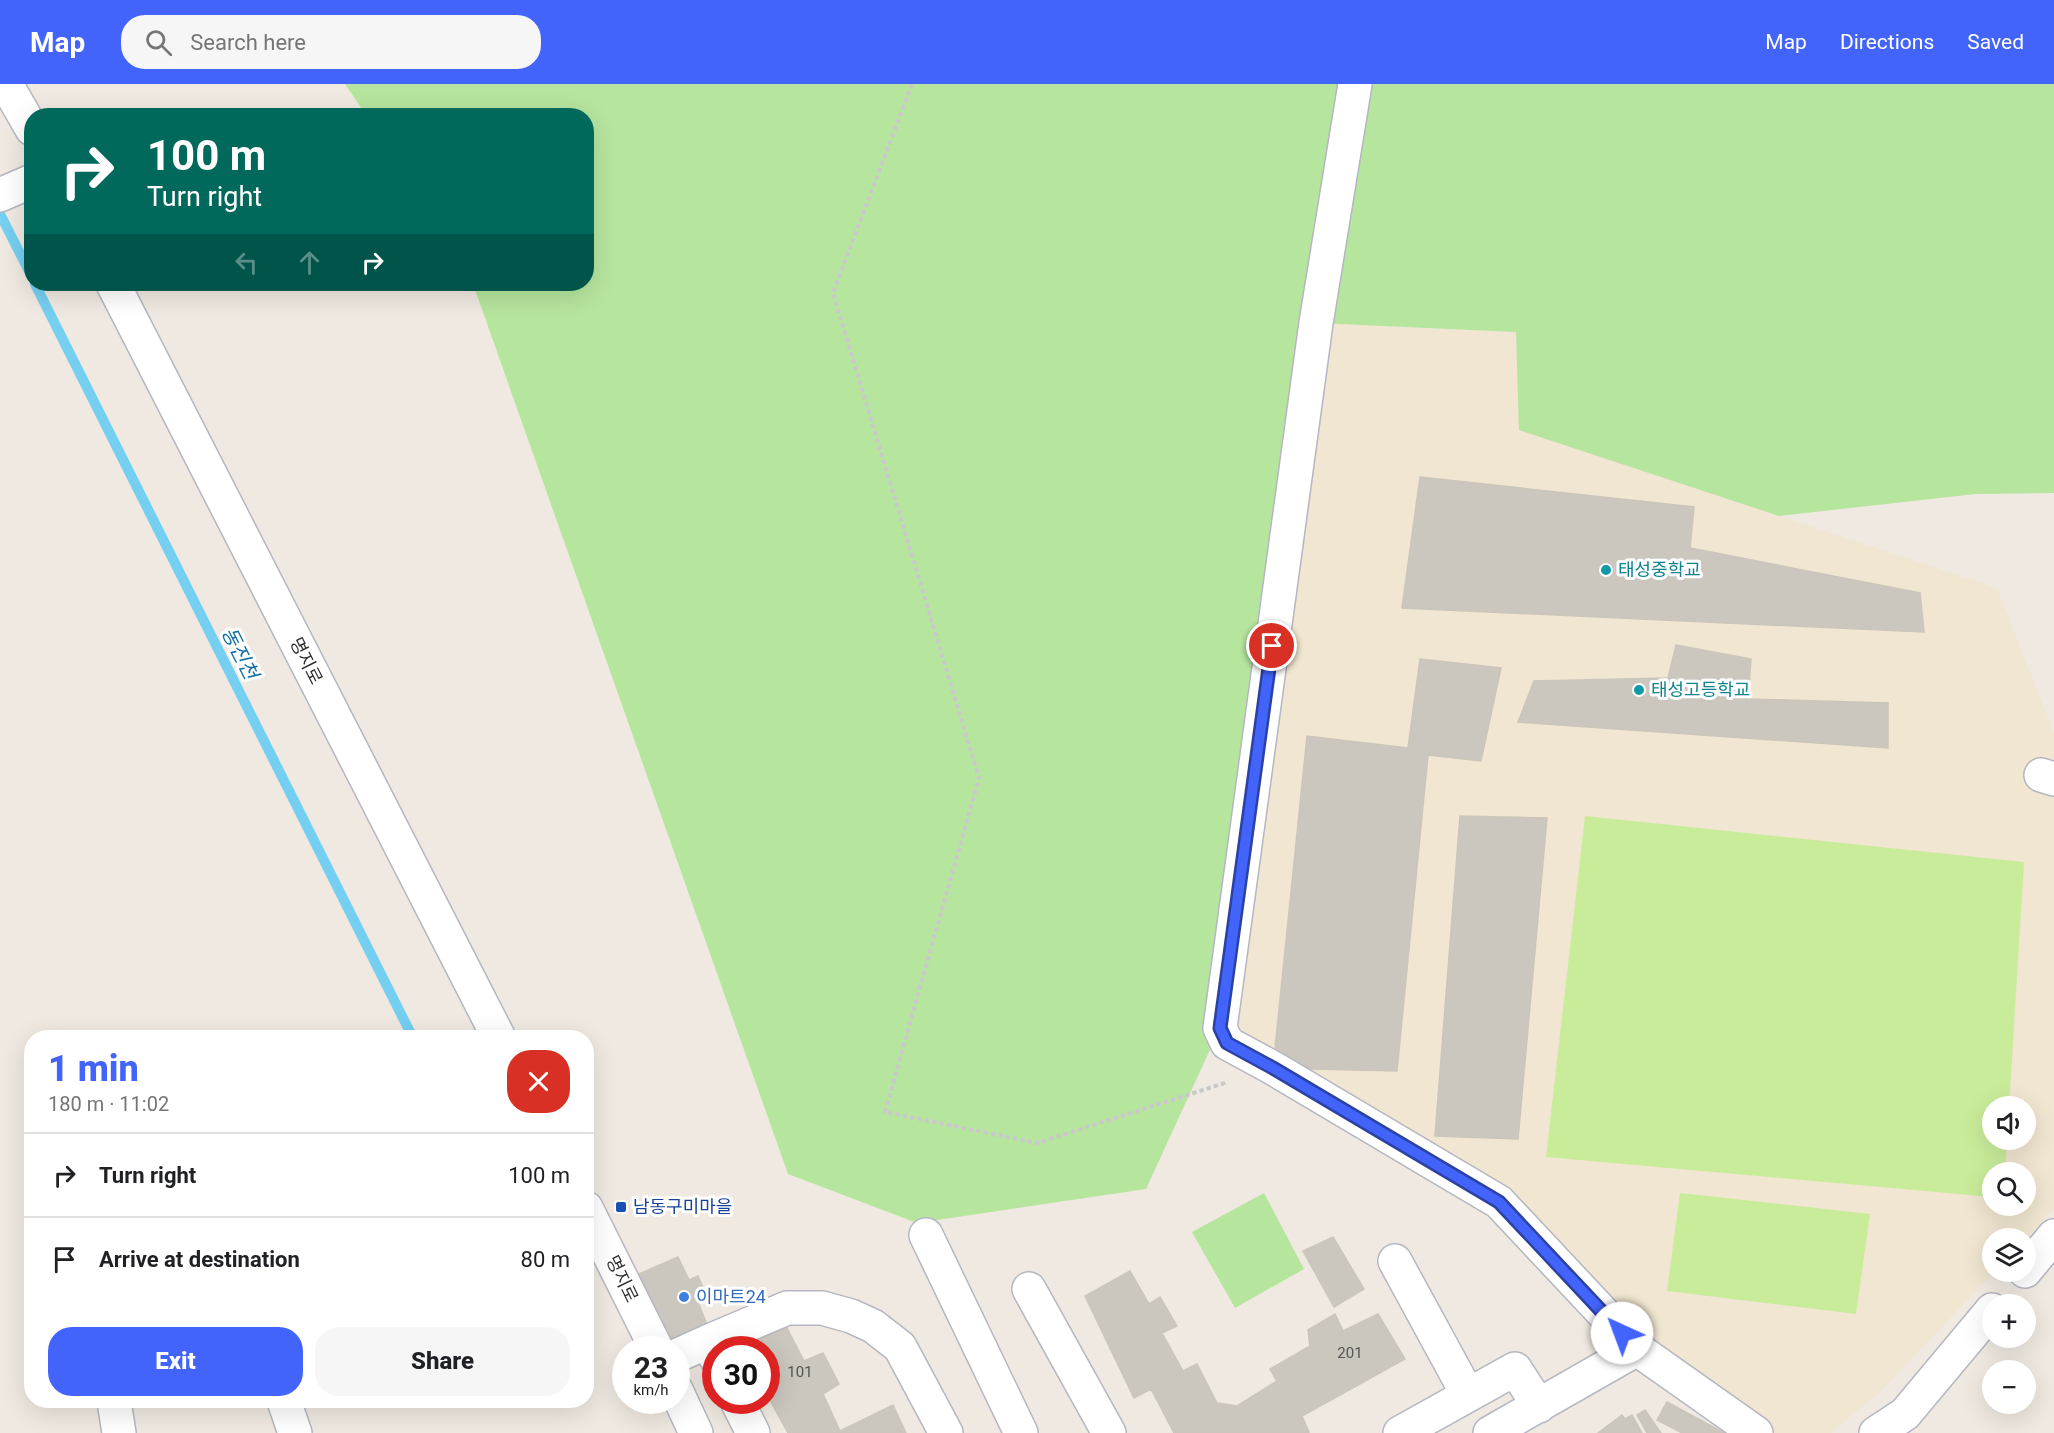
<!DOCTYPE html>
<meta charset="utf-8">
<style>
body{margin:0;font-family:Roboto,"Noto Sans KR",sans-serif;background:#f6f6f6;color:#202124;height:100vh;display:flex;flex-direction:column;font-size:22px;white-space:nowrap}
*{box-sizing:border-box;margin:0}
p{font-size:20px;color:#757577}
.icon{flex:none;width:33px;height:33px;fill:none;stroke:currentColor;stroke-width:2;stroke-linecap:round;stroke-linejoin:round}
.map{position:relative;flex:1;overflow:hidden}
.details{position:absolute;left:24px;top:946px;width:570px;height:378px;display:flex;flex-direction:column;background:#fff;border-radius:24px;box-shadow:0 6px 24px #0002}
.details>*{flex:none}
.top-card{position:absolute;left:24px;top:24px;width:570px;height:183px;border-radius:24px;box-shadow:0 6px 24px #0002;background:#00695c;color:#fff;overflow:hidden}
.controls{position:absolute;left:1982px;top:1012px;display:grid;gap:12px}
.controls a{display:grid;place-items:center;width:54px;height:54px;border-radius:50%;background:#fff;box-shadow:0 6px 24px #0002;font-size:30px}
.speed{position:absolute;left:612px;top:1252px;display:flex;gap:12px;font-size:30px;font-weight:700;text-align:center}
.speed>*{display:grid;place-content:center;width:78px;height:78px;border-radius:50%;background:#fff;box-shadow:0 6px 24px #0002;line-height:1}
.speed small{font-size:15px;font-weight:400}
.speed .limit{border:9px solid #d22;background:#fff;color:#111}
.pin{position:absolute;display:grid;place-items:center;width:51px;height:51px;color:#fff;margin:-26px;border:3px solid #fff;border-radius:50%;box-shadow:0 2px 6px #0007}
.me{position:absolute;width:66px;margin:-33px;rotate:317deg;stroke-linejoin:round;filter:drop-shadow(0 0 4px #0008)}
.turn{display:flex;align-items:center;gap:21px;height:126px;padding:0 24px;font-size:27px}
.turn .icon{width:78px;height:78px;stroke-width:2.5}
.turn b{display:block;font-size:42px;line-height:51px}
.lanes{display:flex;align-items:center;height:57px;padding:0 24px;background:#0003;justify-content:center;gap:30px;direction:ltr}
.lanes .off{opacity:.35}
.round{display:grid;place-items:center;flex:none;width:63px;height:63px;border-radius:24px;background:#f6f6f6}
.overview{display:flex;align-items:center;justify-content:space-between;height:102px;padding:0 24px}
h1{font-size:36px;font-weight:800;line-height:45px;color:#4264fb}
.primary-button{display:flex;gap:12px;margin-top:auto;padding:12px 24px}
.primary-button a{flex:1;height:69px;border-radius:24px;background:#4264fb;color:#fff;font-size:24px;font-weight:800;line-height:69px;text-align:center}
.primary-button a+a{background:#f6f6f6;color:#202124}
ul{padding:0;list-style:none}
li{display:flex;align-items:center;gap:18px;height:84px;padding:0 24px;border-top:2px solid #e0e0e0}
li div{flex:1}
li b{display:block;font-size:22px}
li em{font-style:normal}
header{display:flex;align-items:center;gap:36px;box-sizing:border-box;height:84px;padding:0 30px;background:#4264fb;color:#fff}
header strong{font-size:28px}
nav{display:flex;gap:33px;margin-inline-start:auto;font-size:21px}
.search{width:420px;height:54px;background:#f6f6f6;display:flex;align-items:center;gap:15px;box-sizing:border-box;padding:0 21px;border-radius:24px;color:#757577;font-size:22px}
.map>svg:first-child{display:block}
</style>
<header>
<strong>Map</strong>
<div class="search"><svg class="icon" aria-label="search" viewBox="0 0 24 24"><circle cx="10" cy="10" r="6"/><path d="M15 15l6 6"/></svg>Search here</div>
<nav><a>Map</a><a>Directions</a><a>Saved</a></nav>
</header>
<div class="map">
<svg width="2054" height="1349" viewBox="0 0 2054 1349">
<rect width="100%" height="100%" fill="#efe9e1"/>
<path fill="#f0e6d1" fill-rule="evenodd" d="M 1316,239 L 1516,248 L 1520,346 L 1997,504 L 2054,649 L 2054,1125 L 2025,1156 L 1992,1155 L 1992,1188 L 1994,1188 L 1882,1306 L 1831,1349 L 1756,1349 L 1637,1265 L 1499,1118 L 1220,944 ZM 1992,1023 L 2025,1023 L 2025,1056 L 1992,1056 ZM 1992,1089 L 2025,1089 L 2025,1122 L 1992,1122 Z"/>
<path fill="#b6e59e" d="M 345,0 L 2054,0 L 2054,409 L 1975,410 L 1779,432 L 1519,346 L 1516,248 L 1316,239 L 1220,944 L 1146,1105 L 917,1139 L 788,1090 L 473,200 L 586,200 L 586,32 L 366,31 Z
M 1264,1109 L 1304,1185 L 1235,1224 L 1192,1148 Z"/>
<path fill="#c9ec9a" d="M 1585,732 L 2024,778 L 2009,1023 L 1992,1023 L 1992,1056 L 2007,1056 L 2005,1089 L 1992,1089 L 1992,1113 L 1546,1073 Z
M 1680,1109 L 1870,1130 L 1856,1230 L 1667,1207 Z"/>
<g fill="none" stroke-linecap="round" stroke-linejoin="round">
<path stroke="#75cff0" stroke-width="10" d="M 0,130 L 32,193
M 35,200 L 413,954"/>
</g>
<path fill="#cbc7bf" stroke="#cbc5ba" stroke-width="1.5" d="M 1420,393 L 1694,423 L 1690,464 L 1920,509 L 1924,548 L 1402,524 Z
M 1676,561 L 1751,575 L 1748,615 L 1888,619 L 1888,664 L 1518,638 L 1534,597 L 1668,594 Z
M 1420,575 L 1501,584 L 1481,677 L 1428,671 L 1397,987 L 1273,984 L 1307,652 L 1408,664 Z
M 1460,732 L 1547,734 L 1518,1055 L 1435,1052 Z
M 1333,1153 L 1364,1205 L 1334,1223 L 1303,1167 Z
M 678,1173 L 689,1196 L 698,1192 L 707,1212 L 698,1218 L 708,1243 L 672,1259 L 639,1190 Z
M 1130,1187 L 1149,1220 L 1160,1213 L 1177,1242 L 1162,1249 L 1183,1287 L 1197,1280 L 1217,1319 L 1237,1322 L 1277,1297 L 1270,1285 L 1310,1262 L 1308,1246 L 1335,1230 L 1343,1247 L 1378,1230 L 1405,1275 L 1302,1332 L 1309,1348 L 1308,1349 L 1174,1349 L 1151,1305 L 1134,1314 L 1085,1212 Z
M 786,1242 L 804,1277 L 823,1269 L 839,1300 L 823,1310 L 840,1347 L 893,1321 L 906,1349 L 788,1349 L 766,1309 L 766,1266 L 743,1264 Z
M 1667,1318 L 1724,1349 L 1682,1349 L 1657,1336 Z
M 1645,1326 L 1661,1349 L 1647,1349 L 1637,1331 Z
M 1622,1331 L 1625,1335 L 1632,1331 L 1642,1349 L 1598,1349 Z"/>
<g fill="none" stroke-linecap="round" stroke-linejoin="round">
<defs>
<path id="minor" d="M 1355,0 L 1316,239 L 1220,944 L 1227,959 L 1273,984 L 1499,1118 L 1637,1265
M 0,111 L 32,97
M 2041,691 L 2054,695
M 926,1151 L 1021,1349
M 1395,1177 L 1468,1311
M 2025,1187 L 2054,1152
M 1029,1205 L 1109,1349
M 707,1258 L 787,1224 L 822,1224 L 851,1232 L 873,1242 L 900,1263 L 946,1349
M 676,1272 L 707,1258 L 716,1274
M 114,1317 L 119,1349
M 284,1317 L 295,1349
M 737,1317 L 753,1349
M 1400,1349 L 1515,1285 L 1539,1322
M 1490,1349 L 1637,1265 L 1756,1349
M 1876,1349 L 1905,1330 L 1992,1226"/>
<path id="secondary" d="M 6,0 L 32,45
M 113,200 L 499,954
M 586,1124 L 657,1266
M 676,1306 L 696,1349"/>
</defs>
<use href="#minor" stroke="#b4b7c1" stroke-width="36"/>
<use href="#secondary" stroke="#b4b7c1" stroke-width="36"/>
<path stroke="#c9c9c9" stroke-width="4" stroke-dasharray="4.5 3" stroke-linecap="butt" d="M 912,0 L 833,209 L 979,694 L 885,1028 L 1037,1059 L 1228,998"/>
<use href="#minor" stroke="#fff" stroke-width="33"/>
<use href="#secondary" stroke="#fff" stroke-width="33"/>
</g>
<g fill="none" stroke-linecap="round" stroke-linejoin="round">
<defs>
<path id="route" d="M 1272,562 L 1220,944 L 1227,959 L 1273,984 L 1499,1118 L 1622,1249"/>
</defs>
<use href="#route" stroke="#2b41a3" stroke-width="15"/>
<use href="#route" stroke="#4264fb" stroke-width="10"/>
</g>
<g fill="#0f9aa8" stroke="#fff" stroke-width="2">
<circle cx="1606" cy="486" r="6"/>
<circle cx="1639" cy="606" r="6"/>
</g>
<rect fill="#1a4fb4" stroke="#fff" stroke-width="2" x="615" y="1117" width="12" height="12" rx="3"/>
<circle fill="#3f7fe0" stroke="#fff" stroke-width="2" cx="684" cy="1213" r="6"/>
<g text-anchor="middle" stroke-width="6" stroke-linejoin="round" paint-order="stroke">
<g font-size="15" fill="#555452">
<text x="1350" y="1274">201</text>
<text x="800" y="1293">101</text>
</g>
<g font-size="18" fill="#0d838f" stroke="#fff" text-anchor="start">
<text x="1618" y="492">태성중학교</text>
<text x="1651" y="612">태성고등학교</text>
</g>
<g font-size="18" fill="#2e2e2e" stroke="#fff">
<text transform="translate(306 577) rotate(63)" y="6">명지로</text>
<text transform="translate(622 1195) rotate(64)" y="6">명지로</text>
</g>
<g font-size="18" fill="#164399" stroke="#fff" text-anchor="start">
<text x="633" y="1129">남동구미마을</text>
</g>
<g font-size="18" fill="#366cbe" stroke="#fff" text-anchor="start">
<text x="696" y="1219">이마트24</text>
</g>
<g font-size="20" font-style="italic" fill="#0d6fa3" stroke="#fff">
<text transform="translate(240 569) rotate(63)" y="7">동진천</text>
</g>
</g>
</svg>
<div class="controls">
<a><svg class="icon" aria-label="sound" viewBox="0 0 24 24"><path d="M4 9h4l5-4v14l-5-4H4zM17 9q2 3 0 6"/></svg></a>
<a><svg class="icon" aria-label="search" viewBox="0 0 24 24"><circle cx="10" cy="10" r="6"/><path d="M15 15l6 6"/></svg></a>
<a><svg class="icon" aria-label="layers" viewBox="0 0 24 24"><path d="M12 4l9 5-9 5-9-5zM3 14l9 5 9-5"/></svg></a>
<a>+</a>
<a>−</a>
</div>
<div class="speed"><div>23<small>km/h</small></div><div class="limit">30</div></div>
<div class="pin" style="left:1272px;top:562px;background:#d93025"><svg class="icon" aria-label="arrive" viewBox="0 0 24 24"><path d="M6 21V4h12l-3 4 3 4H6"/></svg></div>
<svg class="me" style="left:1622px;top:1249px" viewBox="-20 -20 40 40"><circle r="19" fill="#fff"/><path d="M0-13L10 11 0 6-10 11z" fill="#4264fb"/></svg>
<div class="top-card">
<div class="turn"><svg class="icon" aria-label="right" viewBox="0 0 24 24"><path d="M7 20v-9h11M14 6l5 5-5 5"/></svg><div><b>100 m</b>Turn right</div></div>
<div class="lanes"><svg class="icon off" aria-label="left" viewBox="0 0 24 24"><path d="M17 20v-9H6M10 6l-5 5 5 5"/></svg><svg class="icon off" aria-label="ahead" viewBox="0 0 24 24"><path d="M12 20V5M6 11l6-6 6 6"/></svg><svg class="icon" aria-label="right" viewBox="0 0 24 24"><path d="M7 20v-9h11M14 6l5 5-5 5"/></svg></div>
</div>
<section class="details">
<div class="overview"><div><h1>1 min</h1><p>180 m · 11:02</p></div><a class="round" style="background:#d93025;color:#fff"><svg class="icon" aria-label="close" viewBox="0 0 24 24"><path d="M6 6l12 12M18 6L6 18"/></svg></a></div>
<ul>
<li><svg class="icon" aria-label="right" viewBox="0 0 24 24"><path d="M7 20v-9h11M14 6l5 5-5 5"/></svg><div><b>Turn right</b></div><em>100 m</em></li>
<li><svg class="icon" aria-label="arrive" viewBox="0 0 24 24"><path d="M6 21V4h12l-3 4 3 4H6"/></svg><div><b>Arrive at destination</b></div><em>80 m</em></li>
</ul>
<div class="primary-button"><a>Exit</a><a>Share</a></div>
</section>
</div>
